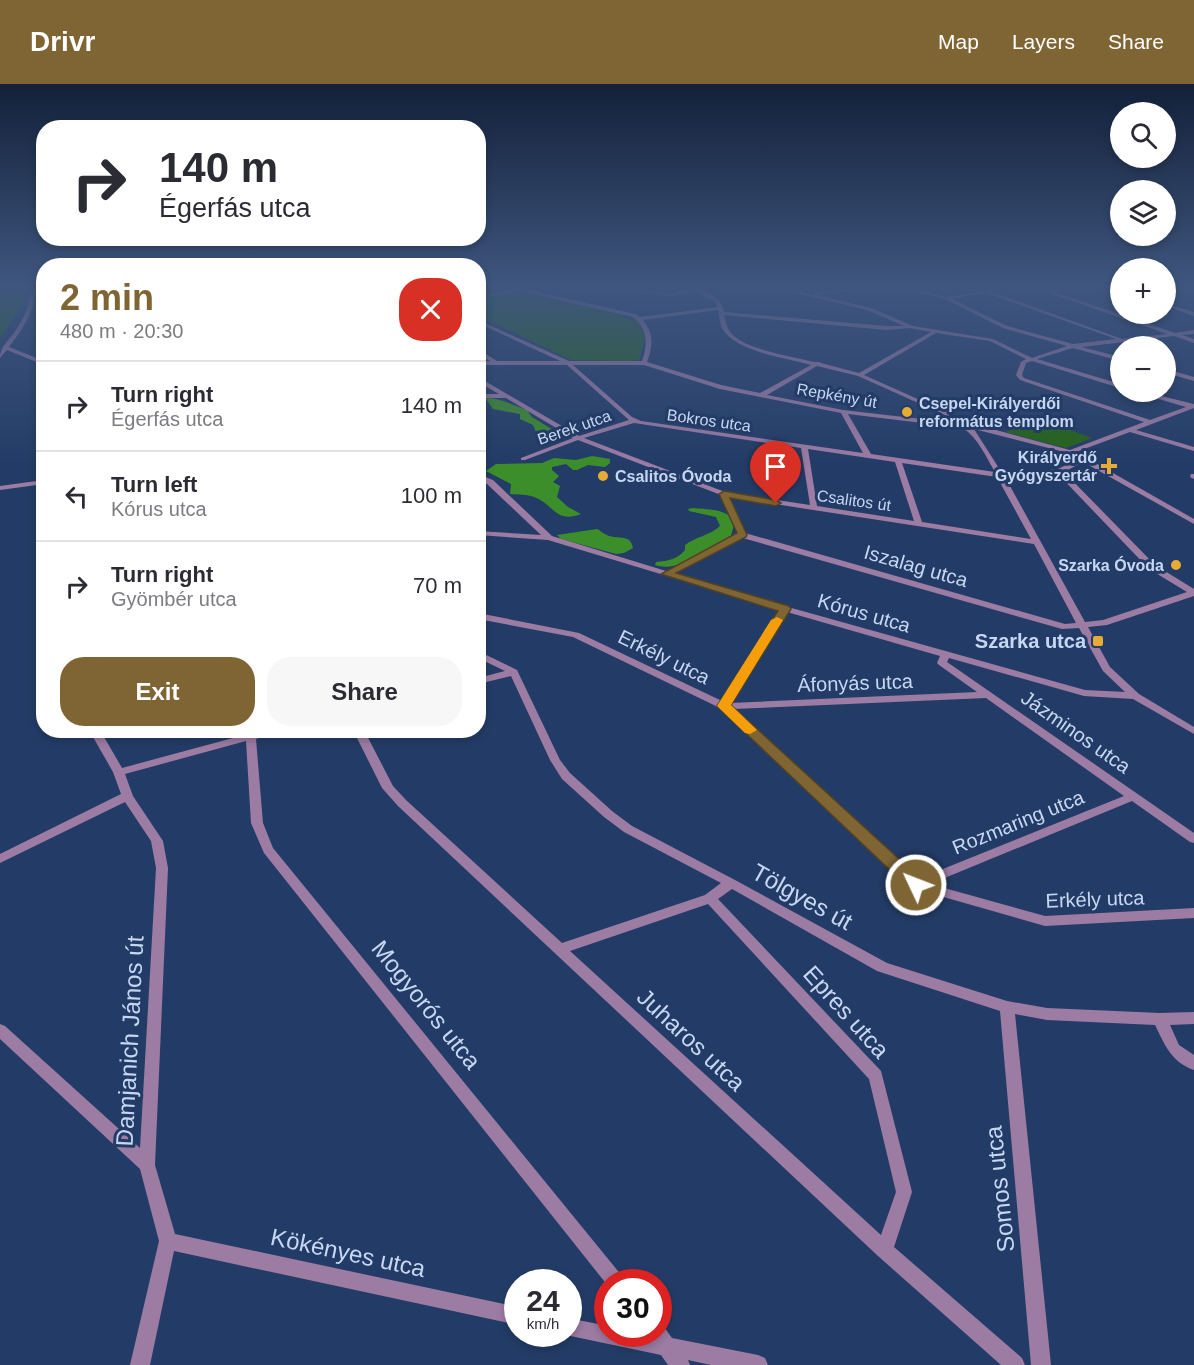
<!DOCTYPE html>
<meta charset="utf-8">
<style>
body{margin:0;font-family:Arial,sans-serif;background:#f7f7f7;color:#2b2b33;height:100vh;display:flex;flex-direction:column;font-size:22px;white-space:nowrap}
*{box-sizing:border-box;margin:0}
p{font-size:20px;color:#7c7c81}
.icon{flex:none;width:33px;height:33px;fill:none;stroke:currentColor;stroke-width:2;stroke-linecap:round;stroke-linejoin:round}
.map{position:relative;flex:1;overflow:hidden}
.side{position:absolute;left:36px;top:174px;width:450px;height:480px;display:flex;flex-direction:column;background:#fff;border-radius:24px;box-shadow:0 3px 9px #0003}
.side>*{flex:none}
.top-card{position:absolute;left:36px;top:36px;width:450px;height:126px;border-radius:24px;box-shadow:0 3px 9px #0003;background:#fff;color:#2b2b33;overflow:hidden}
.controls{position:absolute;left:1110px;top:18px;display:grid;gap:12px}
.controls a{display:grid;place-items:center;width:66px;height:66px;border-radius:50%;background:#fff;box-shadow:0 3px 9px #0003;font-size:30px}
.speed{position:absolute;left:504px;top:1185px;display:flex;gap:12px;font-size:30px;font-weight:700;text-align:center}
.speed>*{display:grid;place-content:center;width:78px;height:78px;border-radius:50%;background:#fff;box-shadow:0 3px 9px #0003;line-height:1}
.speed small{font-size:15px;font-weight:400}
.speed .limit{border:9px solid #d22;background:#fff;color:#111}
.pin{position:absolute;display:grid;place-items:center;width:51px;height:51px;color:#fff;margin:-62px -26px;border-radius:50% 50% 50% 0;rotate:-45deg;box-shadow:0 0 6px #0007}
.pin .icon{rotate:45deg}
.me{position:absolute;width:66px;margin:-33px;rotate:313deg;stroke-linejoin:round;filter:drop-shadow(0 0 4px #0008)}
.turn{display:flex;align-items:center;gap:21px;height:126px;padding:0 24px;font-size:27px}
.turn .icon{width:78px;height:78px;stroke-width:2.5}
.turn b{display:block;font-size:42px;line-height:51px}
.round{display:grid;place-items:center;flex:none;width:63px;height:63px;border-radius:24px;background:#f7f7f7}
.overview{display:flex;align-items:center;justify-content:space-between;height:102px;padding:0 24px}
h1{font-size:36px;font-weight:800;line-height:45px;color:#806534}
.action{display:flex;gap:12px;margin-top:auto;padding:12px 24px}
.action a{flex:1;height:69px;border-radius:24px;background:#806534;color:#fff;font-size:24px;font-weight:800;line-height:69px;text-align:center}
.action a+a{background:#f7f7f7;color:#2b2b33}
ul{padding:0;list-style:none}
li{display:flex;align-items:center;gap:18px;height:90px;padding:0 24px;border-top:2px solid #e1e1e2}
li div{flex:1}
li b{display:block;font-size:22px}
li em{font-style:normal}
header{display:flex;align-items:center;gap:36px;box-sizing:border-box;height:84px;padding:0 30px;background:#806534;color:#fff}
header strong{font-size:28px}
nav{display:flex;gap:33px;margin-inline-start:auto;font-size:21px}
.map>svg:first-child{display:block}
</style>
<header>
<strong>Drivr</strong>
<nav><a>Map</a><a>Layers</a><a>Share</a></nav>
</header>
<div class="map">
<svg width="1194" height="1281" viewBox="0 0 1194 1281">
<rect width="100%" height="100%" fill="#233c67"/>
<path fill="#246415" d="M 0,202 L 25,202 L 22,220 L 0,255 Z
M 510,209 L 571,219 L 623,231 L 623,234 L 636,235 L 645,252 L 640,275 L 631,277 L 571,276 L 479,232 L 479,215 Z
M 1040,335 L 1092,354 L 1066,364 L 1005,348 Z"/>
<path fill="#3c8e2a" d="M 488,314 C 500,314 515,322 527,326 L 532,333 L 563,352 L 544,351 L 536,348 L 533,341 L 520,335 L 520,330 L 493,325 L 486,315 Z
M 592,372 L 610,375 L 610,379 L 605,383 L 588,381 L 577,386 L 573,386 L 566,380 L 552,383 L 552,386 L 559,392 L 553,398 L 560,402 L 557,413 L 568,423 L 581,430 C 555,440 554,420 534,413 C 527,410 518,411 510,410 L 511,400 L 486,387 L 496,380 L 542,379 L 554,374 L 576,376 Z
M 693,424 C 715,426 744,425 729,456 C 708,466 679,489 655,481 L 656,478 C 668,477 678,475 685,466 L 685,461 C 695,453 711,451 720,442 L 716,433 L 689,427 L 688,425 Z
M 597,445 C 600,446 602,449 605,450 C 616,457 630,448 633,464 L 624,469 L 616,470 L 561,455 L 557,451 Z"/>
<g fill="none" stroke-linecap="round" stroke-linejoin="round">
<path fill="#9d7ca4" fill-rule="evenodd" d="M 31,202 L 35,202 C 36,227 23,244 9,263 L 44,277 L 44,281 L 7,266 L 0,274 C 0,263 8,257 14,249 C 24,234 31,220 31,202 Z
M 503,202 L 513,202 L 635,230 L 640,233 L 718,223 L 714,217 L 695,207 L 672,212 L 596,202 L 613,202 L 672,210 L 690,205 L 683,202 C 699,202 721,211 724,228 L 886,242 L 904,242 L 867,226 L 767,202 L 777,202 L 813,211 L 815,209 L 870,202 L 888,202 L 816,211 L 871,224 L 913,242 L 993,255 L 1032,274 L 1067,262 L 1003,244 L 945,215 L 891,202 L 901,202 L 947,213 L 992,206 L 994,207 L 992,208 L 1122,255 L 1167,250 L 1046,208 L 998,202 L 1035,204 L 1031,202 L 1039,202 L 1049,206 L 1082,202 L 1054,208 L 1175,249 L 1194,246 L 1194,250 L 1182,251 L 1194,255 L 1194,259 L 1174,252 L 1082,263 L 1120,273 L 1120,277 L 1073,264 L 1037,275 L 1120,300 L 1120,304 L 1032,277 L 1026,279 L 1022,291 L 1024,294 L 1150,336 L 1186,323 L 1138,309 L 1137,308 L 1145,308 L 1194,320 L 1194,324 L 1136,346 L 1194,363 L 1194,367 L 1130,348 L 1076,368 L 1194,435 L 1194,440 L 1083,378 L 1064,388 L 1155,481 L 1194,505 L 1194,512 L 1107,541 L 1088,543 L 1110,583 L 1139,610 L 1194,643 L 1194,650 L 1133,615 L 1084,612 L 949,574 L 947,578 L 1194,749 L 1194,759 L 1190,758 L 1132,717 L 930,800 L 1045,832 L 1194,824 L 1194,834 L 1045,842 L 912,804 L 720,624 L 573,553 L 478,535 L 478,529 L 579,549 L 722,617 L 780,526 L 548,456 L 478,451 L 478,447 L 541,451 L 487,400 L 478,395 L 478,390 L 493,396 L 552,452 L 666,487 L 738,450 L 721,411 L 578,356 L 525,376 L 521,376 L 521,374 L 573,354 L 506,314 L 478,314 L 478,310 L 499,310 L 478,298 L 478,293 L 579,352 L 629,336 L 567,281 L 478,281 L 478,277 L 490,277 L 478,270 L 478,265 L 497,277 L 560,277 L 478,239 L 478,236 L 569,277 L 642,277 C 648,260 648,246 633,233 L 519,207 L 478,215 L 478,212 L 516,206 ZM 986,209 L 1116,255 L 1073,260 L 1007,242 L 952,215 ZM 718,226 C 719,231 720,239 722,244 C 735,268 787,274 811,281 L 760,309 L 721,301 L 647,278 C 653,262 654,250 643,236 ZM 724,231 L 886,246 L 910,244 L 931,248 L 859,289 L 821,279 L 820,278 L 815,278 C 795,273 749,266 734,252 C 727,246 726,239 724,231 ZM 936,249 L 990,257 L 1026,275 L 1021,278 L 1016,291 L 1020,296 L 1144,338 L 1070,366 L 985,343 L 967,340 L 949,329 L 864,291 ZM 573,281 L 644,281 L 720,305 L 841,329 L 863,369 L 641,337 L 632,333 ZM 817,282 L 858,292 L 945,331 L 956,339 L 843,326 L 767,311 ZM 848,330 L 963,344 C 978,354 986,373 995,388 L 871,370 ZM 634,339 L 801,364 L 810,421 L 725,408 L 584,354 ZM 974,345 L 1068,369 L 1078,375 L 1058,385 L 1002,389 ZM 808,365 L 895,378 L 914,437 L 817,422 ZM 902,379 L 997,393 L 1031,455 L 922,438 ZM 1057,389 L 1149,485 L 1187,508 L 1103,536 L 1085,538 L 1005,393 ZM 729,413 L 1034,460 L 1076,539 L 1065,540 L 745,449 ZM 743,454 L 1062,545 L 1079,544 L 1103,587 L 1125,608 L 1085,606 L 788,523 L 674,489 ZM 787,528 L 940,572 L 937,579 L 939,581 L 977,608 L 731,619 ZM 986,614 L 1124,712 L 918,795 L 733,625 Z
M 1104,202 L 1112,202 L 1120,206 L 1120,208 Z
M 1166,220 L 1194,228 L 1194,232 L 1166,222 Z
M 1166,285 L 1194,293 L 1194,297 L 1166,289 Z
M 1191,390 L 1194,390 L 1194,395 L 1190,393 Z
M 44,396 L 44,400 L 0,406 L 0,402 Z
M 478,567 L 517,586 L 560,676 L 570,689 L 612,727 L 632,742 L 735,796 L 887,879 L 1007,917 L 1047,924 L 1160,929 L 1194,928 L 1194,940 L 1170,941 L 1179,961 L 1194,971 L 1194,986 C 1171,978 1165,961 1155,941 L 1047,936 L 1015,930 L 1051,1281 L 1031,1281 L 1000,927 L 877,887 L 732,805 L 718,815 L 881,987 L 912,1108 L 894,1163 L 1022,1274 L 1025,1281 L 1001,1281 L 878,1172 L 398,722 L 382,704 L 353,646 L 364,646 L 393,702 L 406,716 L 562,859 L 705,811 L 721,799 L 624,748 L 604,733 L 562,695 L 550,676 L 511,592 L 478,600 L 478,594 L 505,587 L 478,574 ZM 708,820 L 869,995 L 896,1108 L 881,1151 L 570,867 Z
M 89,646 L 100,646 L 122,684 L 262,646 L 281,646 L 256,655 L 263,739 L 273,764 L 622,1192 L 625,1198 L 608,1198 L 608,1202 L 264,769 L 251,739 L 246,657 L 125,690 L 133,712 L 163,757 L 168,784 L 155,1081 L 175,1150 L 518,1223 L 518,1241 L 174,1167 L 150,1281 L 130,1281 L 159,1157 L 140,1085 L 0,955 L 0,940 L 5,942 L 140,1064 L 156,784 L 151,757 L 125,718 L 0,779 L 0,770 L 121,710 L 113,688 Z
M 568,1234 L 608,1242 L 608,1250 L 658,1250 L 658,1241 L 664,1243 L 672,1254 L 758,1271 L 765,1274 L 768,1281 L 711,1281 L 688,1276 L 690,1281 L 668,1281 L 661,1271 L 561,1250 L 568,1250 Z"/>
</g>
<linearGradient id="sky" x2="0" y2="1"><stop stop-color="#132139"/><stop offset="0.53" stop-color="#3f567f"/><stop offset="1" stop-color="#3f567f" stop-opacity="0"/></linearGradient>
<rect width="1194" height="382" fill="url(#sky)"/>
<path fill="#806534" stroke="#534222" stroke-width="1.5" d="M 724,407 L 776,416 L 781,419 L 776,422 L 730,414 L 747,451 L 746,453 L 676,489 L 789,522 L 791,525 L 731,621 L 922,796 L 924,801 L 922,805 L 910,805 L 717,622 L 778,527 L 661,490 L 737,449 L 719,410 Z"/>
<path fill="#f59e0b" d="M 777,533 L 783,536 L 731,621 L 757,646 L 750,650 L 745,649 L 717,622 L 771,536 Z"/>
<g fill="#e7ac36" stroke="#233c67" stroke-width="2">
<circle cx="907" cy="328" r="6"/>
<path d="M1106 373h6v6h6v6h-6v6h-6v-6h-6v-6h6z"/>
<circle cx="603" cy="392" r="6"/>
<circle cx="1176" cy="481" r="6"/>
<rect x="1092" y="551" width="12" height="12" rx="3"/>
</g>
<g text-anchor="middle" stroke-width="6" stroke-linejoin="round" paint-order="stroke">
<g font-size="16" fill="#c7d7f2" stroke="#233c67">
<text transform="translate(837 311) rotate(10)" y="6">Repkény út</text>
<text transform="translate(709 336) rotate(8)" y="6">Bokros utca</text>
<text transform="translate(574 343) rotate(-19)" y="6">Berek utca</text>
<text transform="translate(854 416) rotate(8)" y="6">Csalitos út</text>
</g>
<g font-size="16" font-weight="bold" fill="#c7d7f2" stroke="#233c67" text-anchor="start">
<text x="919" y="325">Csepel-Királyerdői<tspan x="919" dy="18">református templom</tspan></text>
<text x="1097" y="379" text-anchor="end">Királyerdő<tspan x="1097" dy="18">Gyógyszertár</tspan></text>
<text x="615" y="398">Csalitos Óvoda</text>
<text x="1164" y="487" text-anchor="end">Szarka Óvoda</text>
</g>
<g font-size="20" fill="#c7d7f2" stroke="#233c67">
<text transform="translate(916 482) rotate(16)" y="7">Iszalag utca</text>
<text transform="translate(864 529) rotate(16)" y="7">Kórus utca</text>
<text transform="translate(664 573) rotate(26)" y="7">Erkély utca</text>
<text transform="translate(855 599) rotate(-2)" y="7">Áfonyás utca</text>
<text transform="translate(1076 648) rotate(35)" y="7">Jázminos utca</text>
<text transform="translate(1018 738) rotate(-22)" y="7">Rozmaring utca</text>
<text transform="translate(1095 815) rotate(-2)" y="7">Erkély utca</text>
</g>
<g font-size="20" font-weight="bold" fill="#c7d7f2" stroke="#233c67" text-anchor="end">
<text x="1086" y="564">Szarka utca</text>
</g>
<g font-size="24" fill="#c7d7f2" stroke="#233c67">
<text transform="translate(802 813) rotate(29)" y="8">Tölgyes út</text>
<text transform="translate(426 921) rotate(51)" y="8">Mogyorós utca</text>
<text transform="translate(846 928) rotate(48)" y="8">Epres utca</text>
<text transform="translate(691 956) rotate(43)" y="8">Juharos utca</text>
<text transform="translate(130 957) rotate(-87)" y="8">Damjanich János út</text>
<text transform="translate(1000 1105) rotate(-96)" y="8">Somos utca</text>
<text transform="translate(348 1169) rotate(12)" y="8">Kökényes utca</text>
</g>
</g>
</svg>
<div class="controls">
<a><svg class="icon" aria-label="search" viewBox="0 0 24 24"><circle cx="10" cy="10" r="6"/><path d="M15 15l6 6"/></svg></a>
<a><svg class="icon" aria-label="layers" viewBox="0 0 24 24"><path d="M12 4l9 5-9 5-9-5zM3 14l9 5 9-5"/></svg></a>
<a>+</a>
<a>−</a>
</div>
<div class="speed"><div>24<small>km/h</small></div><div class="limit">30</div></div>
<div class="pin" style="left:776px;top:419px;background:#d93025"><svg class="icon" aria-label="arrive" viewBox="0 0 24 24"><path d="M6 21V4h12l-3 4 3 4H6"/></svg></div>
<svg class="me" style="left:916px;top:801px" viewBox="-20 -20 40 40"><circle r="17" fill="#806534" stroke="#fff" stroke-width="3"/><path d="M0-11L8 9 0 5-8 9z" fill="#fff"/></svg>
<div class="top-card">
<div class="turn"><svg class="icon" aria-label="right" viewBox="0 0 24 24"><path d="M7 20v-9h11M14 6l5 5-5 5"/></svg><div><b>140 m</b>Égerfás utca</div></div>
</div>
<section class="side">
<div class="overview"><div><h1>2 min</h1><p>480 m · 20:30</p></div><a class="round" style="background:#d93025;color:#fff"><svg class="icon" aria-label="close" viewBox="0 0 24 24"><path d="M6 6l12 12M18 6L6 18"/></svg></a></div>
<ul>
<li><svg class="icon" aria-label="right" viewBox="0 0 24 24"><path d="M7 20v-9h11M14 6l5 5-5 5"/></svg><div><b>Turn right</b><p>Égerfás utca</p></div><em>140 m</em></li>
<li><svg class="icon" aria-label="left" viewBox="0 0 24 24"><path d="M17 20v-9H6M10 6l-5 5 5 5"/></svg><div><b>Turn left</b><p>Kórus utca</p></div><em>100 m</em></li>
<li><svg class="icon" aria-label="right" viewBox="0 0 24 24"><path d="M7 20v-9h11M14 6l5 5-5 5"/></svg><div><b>Turn right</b><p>Gyömbér utca</p></div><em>70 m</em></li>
</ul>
<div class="action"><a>Exit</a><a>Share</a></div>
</section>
</div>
